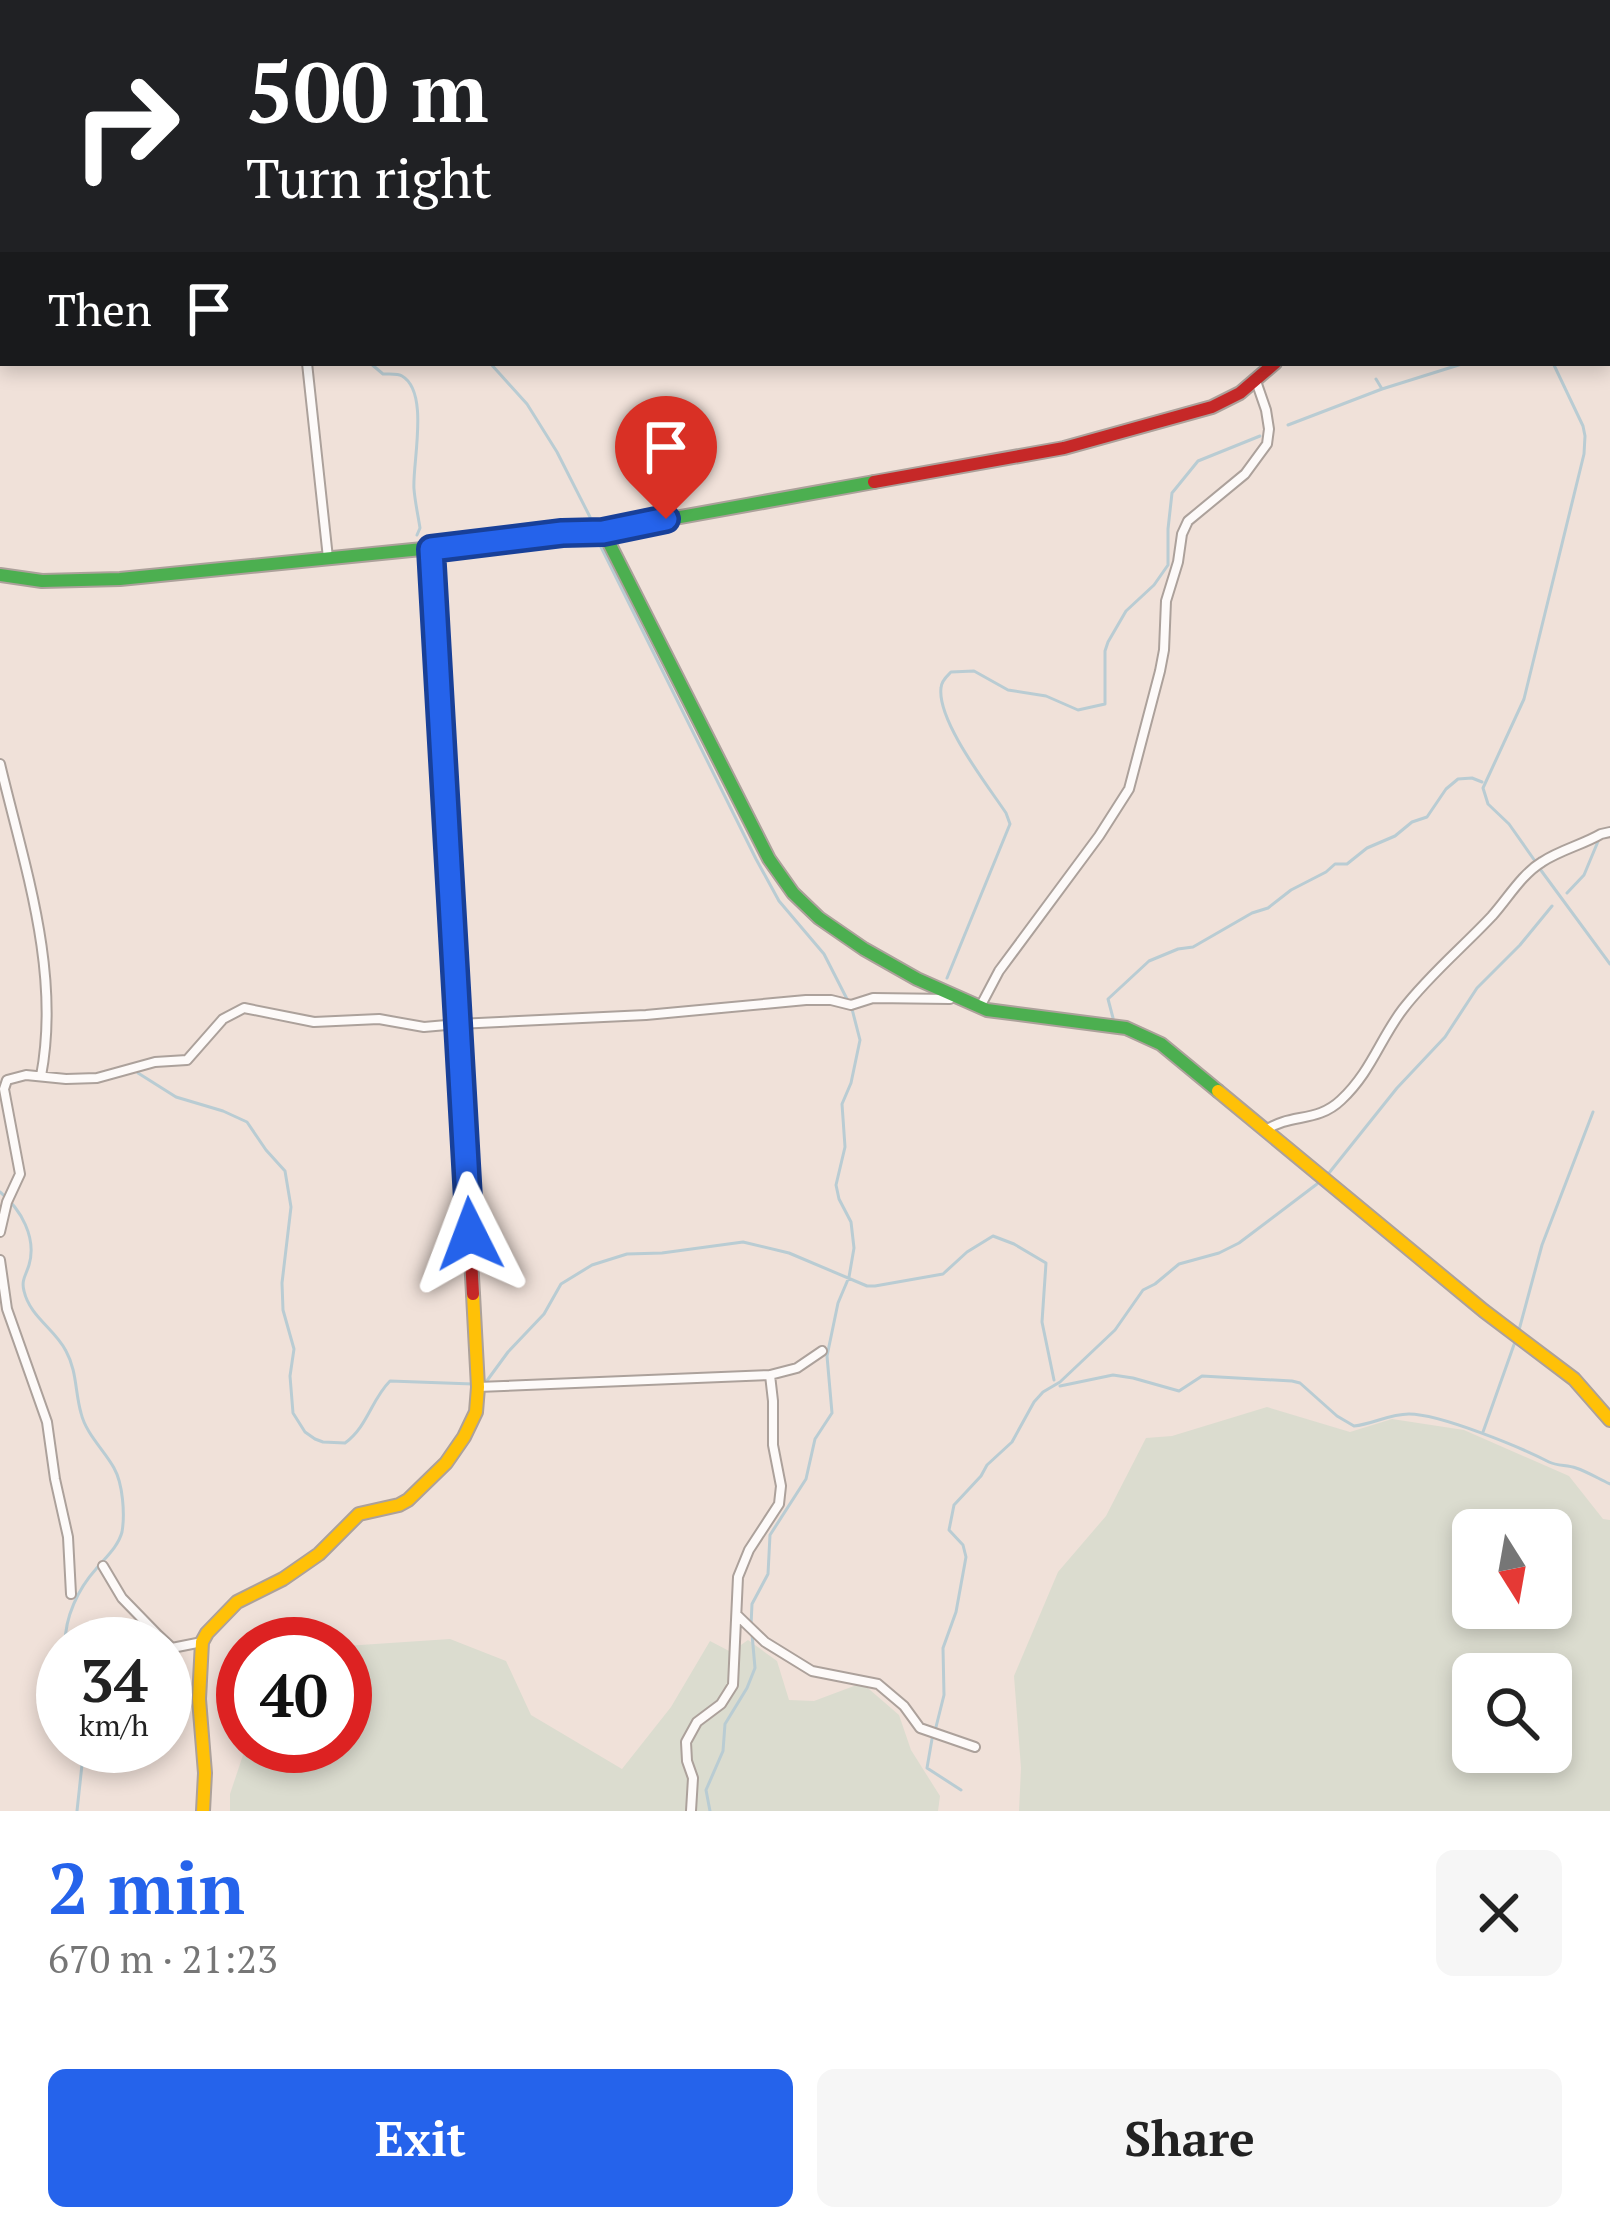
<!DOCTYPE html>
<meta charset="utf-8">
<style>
body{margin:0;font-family:"PT Serif",serif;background:#f6f6f6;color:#222;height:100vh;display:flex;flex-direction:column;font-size:45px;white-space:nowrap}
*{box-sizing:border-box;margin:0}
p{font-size:39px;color:#767676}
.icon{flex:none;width:66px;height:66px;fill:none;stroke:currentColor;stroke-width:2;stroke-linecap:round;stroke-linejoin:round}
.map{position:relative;height:1811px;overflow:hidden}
.panel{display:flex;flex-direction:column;background:#fff;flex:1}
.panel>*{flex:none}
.hud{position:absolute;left:0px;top:0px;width:1611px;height:366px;box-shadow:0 6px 18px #0003;background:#202124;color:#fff;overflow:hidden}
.needle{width:78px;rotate:169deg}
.tools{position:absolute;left:1452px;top:1509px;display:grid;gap:24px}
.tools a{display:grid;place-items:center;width:120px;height:120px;border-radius:18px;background:#fff;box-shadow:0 6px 18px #0003;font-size:60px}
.speed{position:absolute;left:36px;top:1617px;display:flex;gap:24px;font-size:60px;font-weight:700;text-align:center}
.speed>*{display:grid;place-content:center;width:156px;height:156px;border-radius:50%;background:#fff;box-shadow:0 6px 18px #0003;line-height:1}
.speed small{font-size:30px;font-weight:400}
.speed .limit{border:18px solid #d22;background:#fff;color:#111}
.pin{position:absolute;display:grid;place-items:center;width:102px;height:102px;color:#fff;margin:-123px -51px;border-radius:50% 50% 50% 0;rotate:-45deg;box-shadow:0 0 12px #0007}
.pin .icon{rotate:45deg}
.me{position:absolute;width:132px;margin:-66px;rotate:357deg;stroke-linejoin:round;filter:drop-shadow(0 0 9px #0008)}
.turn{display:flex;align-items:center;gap:42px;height:252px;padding:0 48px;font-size:54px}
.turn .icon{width:156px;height:156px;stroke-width:2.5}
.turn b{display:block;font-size:84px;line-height:102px}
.then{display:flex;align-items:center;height:114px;padding:0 48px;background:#0003;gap:24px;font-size:45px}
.round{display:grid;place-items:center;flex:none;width:126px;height:126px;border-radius:18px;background:#f6f6f6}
.overview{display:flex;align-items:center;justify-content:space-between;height:204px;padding:0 48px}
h1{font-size:72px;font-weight:600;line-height:90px;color:#2563eb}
.action{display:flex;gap:24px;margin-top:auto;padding:24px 48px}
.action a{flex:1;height:138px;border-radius:18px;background:#2563eb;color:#fff;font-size:48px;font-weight:600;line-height:138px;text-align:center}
.action a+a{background:#f6f6f6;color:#222}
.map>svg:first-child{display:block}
</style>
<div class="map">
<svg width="1610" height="1811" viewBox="0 0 1610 1811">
<rect width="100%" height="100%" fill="#f0e1d9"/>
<path fill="#dbdccf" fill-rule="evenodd" d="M 1267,1407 L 1350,1432 L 1392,1419 L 1464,1430 L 1569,1476 L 1603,1519 L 1610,1520 L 1610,1811 L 1019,1811 L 1021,1768 L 1014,1676 L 1058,1572 L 1106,1516 L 1146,1438 L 1172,1436 ZM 1551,1530 L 1551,1608 L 1473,1608 L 1473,1530 ZM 1551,1674 L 1551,1752 L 1473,1752 L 1473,1674 Z
M 450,1639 L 506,1661 L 531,1715 L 622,1769 L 671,1707 L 710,1641 L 731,1652 L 748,1640 L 777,1661 L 789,1700 L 814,1701 L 862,1683 L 899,1715 L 911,1750 L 940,1796 L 938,1811 L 230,1811 L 230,1794 L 246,1746 L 345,1746 L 345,1646 Z"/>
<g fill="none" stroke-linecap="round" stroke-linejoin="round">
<path stroke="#b9ccd3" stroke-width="3" d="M 1520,3 L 1521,0
M 1568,3 L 1569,0
M 1608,191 L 1610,193
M 370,363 L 383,374 C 388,374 398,373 402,376 C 430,392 412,464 414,489 C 415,502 418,515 420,528 L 417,535
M 490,363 L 527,404 L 557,452 L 590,517
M 1376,379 L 1382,389 L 1465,363
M 1288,425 L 1382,389
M 600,545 L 756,859 L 779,901 L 824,954 L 848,1001
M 1535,861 L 1509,824 L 1488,804 L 1483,788 L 1524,699 L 1584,454 L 1585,436 L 1583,426 L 1553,363
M 1540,869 L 1610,964
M 1567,893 L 1584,875 L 1599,839
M 947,978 L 1010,824 L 1006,813 C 988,786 937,721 941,688 C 941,681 947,676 951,672 L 974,671 L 1008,690 L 1046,696 L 1078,710 L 1105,704 L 1105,651 L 1108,642 L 1126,611 L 1154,585 L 1168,565 L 1168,529 L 1172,493 L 1198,461 L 1260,436
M 1113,1018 L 1108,999 L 1149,961 L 1178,949 L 1193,947 L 1252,913 L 1268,908 L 1291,890 L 1326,872 L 1335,864 L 1347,864 L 1367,848 L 1395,836 L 1412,822 L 1427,817 L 1446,789 L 1458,779 L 1472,778 L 1482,782
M 138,1073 L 176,1097 L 223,1111 L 247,1122 L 266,1150 L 285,1171 L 291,1207 L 282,1283 L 283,1310 L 294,1349 L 290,1376 L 293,1413 L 305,1432 L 315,1439 L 323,1442 L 345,1443 C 368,1426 371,1400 390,1381 L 473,1384
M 1329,1173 L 1397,1088 L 1445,1037 L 1477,988 L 1520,945 L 1552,906
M 0,1192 C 21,1209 37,1238 29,1265 C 26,1275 21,1280 24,1291 C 30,1317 55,1329 66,1351 C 77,1371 75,1392 81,1413 C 86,1434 104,1450 114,1468 C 123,1484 125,1514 122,1532 C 118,1547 105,1558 96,1569 C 78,1589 65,1617 65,1644
M 1519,1330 L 1542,1245 L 1593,1112
M 486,1382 L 508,1352 L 544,1314 L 561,1284 L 592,1265 L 627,1254 L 662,1253 L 743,1242 L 789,1253 L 867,1286 L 875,1286 L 943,1274 L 967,1252 L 993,1236 L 1014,1244 L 1046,1263 L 1042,1322 L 1054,1380
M 1060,1386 L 1113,1375 L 1133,1378 L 1179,1391 L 1202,1376 L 1292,1381 L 1300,1383 L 1337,1416 L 1354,1426 C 1373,1424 1389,1414 1409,1414 C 1440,1414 1520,1447 1549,1462 C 1557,1466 1567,1465 1576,1468 C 1588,1472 1599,1479 1610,1484
M 1483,1432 L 1516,1339
M 751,1625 L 752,1604 L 768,1574 L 770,1535 L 806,1479 L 815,1439 L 832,1413 L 827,1356 L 838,1303 L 849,1277 L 854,1248 L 851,1222 L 839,1199 L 836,1185 L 845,1147 L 842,1104 L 851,1083 L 860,1040 L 852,1009
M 935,1731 L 944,1695 L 943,1648 L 956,1612 L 966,1557 L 963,1545 L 949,1530 L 954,1505 L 981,1476 L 987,1465 L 1012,1442 L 1034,1402 L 1043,1392 L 1060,1382 L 1115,1330 L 1143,1290 L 1155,1284 L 1179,1264 L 1219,1253 L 1239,1243 L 1317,1184
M 932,1739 L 927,1768 L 961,1790
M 77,1811 L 84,1746
M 710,1811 L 706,1790 L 723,1751 L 725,1724 L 747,1688 L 755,1668 L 752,1634"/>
<defs>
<path id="street" d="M 277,0 L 277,3
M 26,3 L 26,0
M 1479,3 L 1480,0
M 307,363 L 328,558
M 0,764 C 24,865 61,971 41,1076
M 980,1007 L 999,971 L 1099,836 L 1129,789 L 1160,671 L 1164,650 L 1166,601 L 1178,562 L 1182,534 L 1188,521 L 1245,474 L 1267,444 L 1269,429 L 1266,410 L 1256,381
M 1266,1130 C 1291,1113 1317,1123 1341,1100 C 1371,1072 1380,1039 1403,1009 C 1429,975 1463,947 1492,916 C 1508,898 1522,874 1542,862 C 1560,850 1582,845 1601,834 L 1610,832
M 0,1232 L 7,1202 L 20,1174 L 4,1089 L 7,1080 L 26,1075 L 66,1079 L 97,1078 L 155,1062 L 187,1060 L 223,1019 L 244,1008 L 314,1022 L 379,1019 L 424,1027 L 458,1024 L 646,1015 L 806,1000 L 831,1000 L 851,1005 L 873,998 L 950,999
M 0,1260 L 7,1309 L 47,1422 L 55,1479 L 68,1537 L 71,1594
M 478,1387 L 770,1375 L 797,1368 L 822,1351
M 103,1566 L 122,1598 L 158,1635
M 738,1616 L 765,1642 L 812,1671 L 878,1684 L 904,1706 L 920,1728 L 975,1747
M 114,1644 L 158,1635 L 172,1648 L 202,1642
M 691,1811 L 693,1778 L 687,1761 L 686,1742 L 697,1722 L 721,1704 L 733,1685 L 738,1577 L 749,1550 L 779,1504 L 781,1486 L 773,1445 L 773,1401 L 770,1375"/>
<path id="fast" d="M 473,3 L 486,0
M 603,531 L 769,859 L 793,893 L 819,918 L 864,949 L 917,979 L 987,1010 L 1126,1028 L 1161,1044 L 1218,1091
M 0,575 L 42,581 L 120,579 L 603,531 L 874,482"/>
<path id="slow" d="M 1218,1091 L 1484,1311 L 1574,1379 L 1610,1420
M 203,1811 L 205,1773 L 199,1699 L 202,1642 L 207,1633 L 237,1602 L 283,1579 L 319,1554 L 359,1514 L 399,1505 L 408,1500 L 446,1463 L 464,1437 L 476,1412 L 478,1387 L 473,1294"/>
<path id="jam" d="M 586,3 L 596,0
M 0,45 L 3,45
M 0,73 L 3,73
M 1608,98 L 1610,96
M 874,482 L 1064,448 L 1212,407 L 1240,393 L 1275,363
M 431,549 L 473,1294"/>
</defs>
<use href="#street" stroke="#aca19b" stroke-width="12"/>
<use href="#fast" stroke="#aca19b" stroke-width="16"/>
<use href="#slow" stroke="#aca19b" stroke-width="16"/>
<use href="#jam" stroke="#aca19b" stroke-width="16"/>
<use href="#street" stroke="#fdfaf9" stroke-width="8"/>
<use href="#fast" stroke="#4caf50" stroke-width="12"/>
<use href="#slow" stroke="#ffc107" stroke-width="12"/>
<use href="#jam" stroke="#c62828" stroke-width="12"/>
</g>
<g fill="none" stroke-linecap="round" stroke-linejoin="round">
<defs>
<path id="route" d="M 470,1234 L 431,549 L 562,533 L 603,532 L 666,519"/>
</defs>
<use href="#route" stroke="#184099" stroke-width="30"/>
<use href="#route" stroke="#2563eb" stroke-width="21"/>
</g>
</svg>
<div class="tools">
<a><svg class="needle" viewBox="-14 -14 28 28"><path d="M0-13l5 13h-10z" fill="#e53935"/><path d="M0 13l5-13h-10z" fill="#767676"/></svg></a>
<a><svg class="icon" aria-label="search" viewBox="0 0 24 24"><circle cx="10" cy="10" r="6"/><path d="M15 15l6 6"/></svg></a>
</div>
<div class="speed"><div>34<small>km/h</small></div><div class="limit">40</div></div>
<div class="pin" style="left:666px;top:519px;background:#d93025"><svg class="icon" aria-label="arrive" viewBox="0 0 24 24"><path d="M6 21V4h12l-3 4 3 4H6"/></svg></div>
<svg class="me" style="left:470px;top:1234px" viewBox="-20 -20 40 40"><path d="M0-17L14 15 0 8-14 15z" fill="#2563eb" stroke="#fff" stroke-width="4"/></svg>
<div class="hud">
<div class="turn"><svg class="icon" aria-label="right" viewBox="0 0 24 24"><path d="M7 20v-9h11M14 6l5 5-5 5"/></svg><div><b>500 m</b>Turn right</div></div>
<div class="then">Then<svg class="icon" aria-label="arrive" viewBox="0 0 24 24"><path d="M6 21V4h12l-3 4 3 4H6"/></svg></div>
</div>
</div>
<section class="panel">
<div class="overview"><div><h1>2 min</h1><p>670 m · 21:23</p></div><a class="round"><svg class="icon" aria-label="close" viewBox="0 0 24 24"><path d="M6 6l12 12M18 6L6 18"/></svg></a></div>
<div class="action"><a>Exit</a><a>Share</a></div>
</section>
